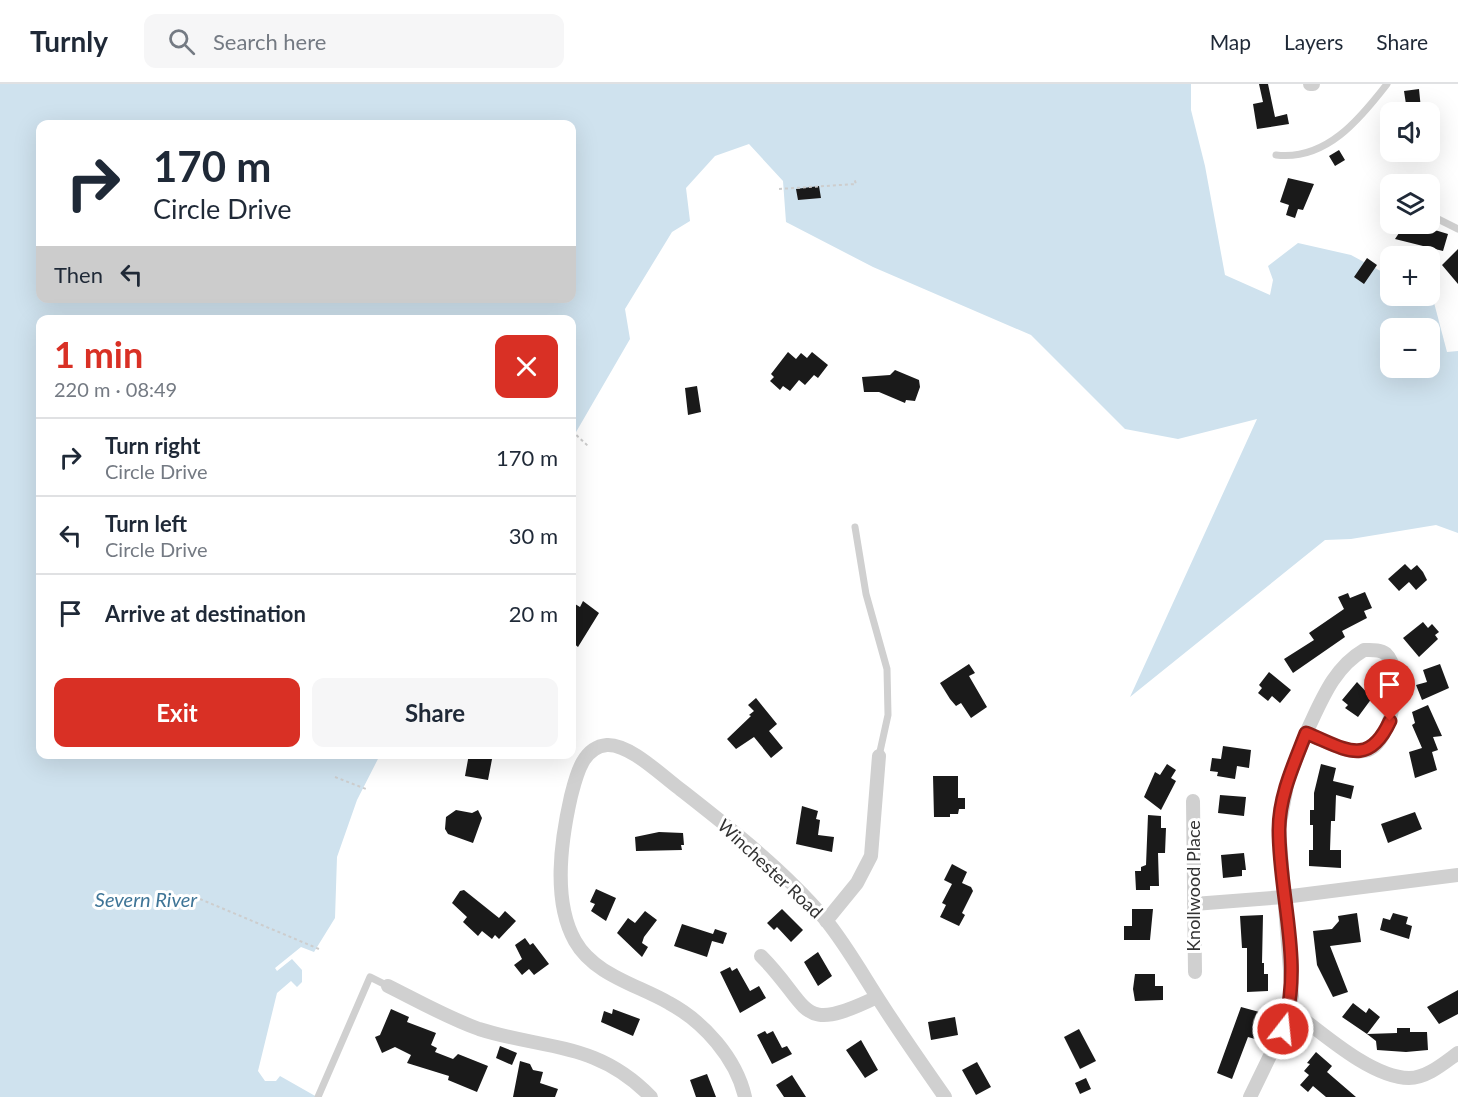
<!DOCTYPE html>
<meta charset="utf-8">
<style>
body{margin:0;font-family:Lato,sans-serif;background:#f6f6f7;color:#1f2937;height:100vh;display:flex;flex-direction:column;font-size:22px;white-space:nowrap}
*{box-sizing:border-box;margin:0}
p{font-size:20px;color:#747a83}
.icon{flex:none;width:33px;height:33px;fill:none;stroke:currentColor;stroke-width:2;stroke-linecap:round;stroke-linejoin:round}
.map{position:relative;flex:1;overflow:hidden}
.sheet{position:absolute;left:36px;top:231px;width:540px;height:444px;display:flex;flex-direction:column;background:#fff;border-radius:12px;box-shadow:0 6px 24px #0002}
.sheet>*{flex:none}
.banner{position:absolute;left:36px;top:36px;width:540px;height:183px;border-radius:12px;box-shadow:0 6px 24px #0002;background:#fff;color:#1f2937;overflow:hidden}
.fabs{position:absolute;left:1380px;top:18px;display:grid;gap:12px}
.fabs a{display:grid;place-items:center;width:60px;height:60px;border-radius:12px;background:#fff;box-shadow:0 6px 24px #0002;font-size:30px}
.pin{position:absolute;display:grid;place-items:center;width:51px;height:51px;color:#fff;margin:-62px -26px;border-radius:50% 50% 50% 0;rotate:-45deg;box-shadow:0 0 6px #0007}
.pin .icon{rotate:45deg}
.me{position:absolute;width:66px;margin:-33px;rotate:16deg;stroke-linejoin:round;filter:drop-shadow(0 0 4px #0008)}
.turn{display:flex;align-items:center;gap:21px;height:126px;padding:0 18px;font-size:27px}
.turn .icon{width:78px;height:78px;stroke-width:2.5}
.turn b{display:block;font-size:42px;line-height:51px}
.then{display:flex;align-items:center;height:57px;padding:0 18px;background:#0003;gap:12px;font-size:22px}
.round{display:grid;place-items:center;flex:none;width:63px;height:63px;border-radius:12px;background:#f6f6f7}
.overview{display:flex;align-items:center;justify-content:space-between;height:102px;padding:0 18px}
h1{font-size:36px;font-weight:700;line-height:45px;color:#d93025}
.primary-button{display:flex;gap:12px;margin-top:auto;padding:12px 18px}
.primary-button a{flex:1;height:69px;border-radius:12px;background:#d93025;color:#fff;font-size:24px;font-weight:700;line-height:69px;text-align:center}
.primary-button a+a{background:#f6f6f7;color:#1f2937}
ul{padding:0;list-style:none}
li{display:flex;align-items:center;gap:18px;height:78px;padding:0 18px;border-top:2px solid #e0e1e3}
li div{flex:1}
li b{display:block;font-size:22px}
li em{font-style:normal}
header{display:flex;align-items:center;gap:36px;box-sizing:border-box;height:84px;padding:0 30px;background:#fff;border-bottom:2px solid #e0e1e3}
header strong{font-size:28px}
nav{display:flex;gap:33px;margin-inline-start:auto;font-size:21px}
.search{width:420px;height:54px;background:#f6f6f7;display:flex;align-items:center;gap:15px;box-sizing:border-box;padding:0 21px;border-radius:12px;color:#747a83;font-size:22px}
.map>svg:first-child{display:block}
</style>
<header>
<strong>Turnly</strong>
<div class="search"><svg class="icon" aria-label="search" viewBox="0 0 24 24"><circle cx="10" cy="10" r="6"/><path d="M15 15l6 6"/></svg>Search here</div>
<nav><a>Map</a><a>Layers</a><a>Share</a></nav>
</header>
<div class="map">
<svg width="1458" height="1013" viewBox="0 0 1458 1013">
<rect width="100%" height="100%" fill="#fff"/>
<path fill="#cfe2ee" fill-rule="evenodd" d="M 0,0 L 1191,0 L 1191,26 L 1205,82 L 1225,191 L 1270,211 L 1273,196 L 1268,182 L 1298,159 L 1351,171 L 1388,191 L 1391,213 L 1430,212 L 1430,209 L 1432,211 L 1447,268 L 1458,267 L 1458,449 L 1436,441 L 1351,455 L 1325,456 L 1130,613 L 1257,335 L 1178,355 L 1125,345 L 1031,251 L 873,183 L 786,138 L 783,97 L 749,60 L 715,72 L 686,104 L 690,137 L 672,148 L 625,225 L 630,255 L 572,355 L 572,236 L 40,236 L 40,670 L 380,671 L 357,716 L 337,773 L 335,834 L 314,868 L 301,863 L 275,884 L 277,887 L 292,875 L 302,886 L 302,898 L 297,903 L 291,897 L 277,909 L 258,987 L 265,997 L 276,997 L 280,992 L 317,1013 L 0,1013 ZM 40,40 L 572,40 L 572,214 L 40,214 ZM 1390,244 L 1430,244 L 1430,284 L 1390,284 Z"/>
<path fill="#1a1a1a" d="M 1259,0 L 1268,0 L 1275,33 L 1287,30 L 1289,40 L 1257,45 L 1253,20 L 1263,18 Z
M 1419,5 L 1421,25 L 1407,27 L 1404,7 Z
M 1339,66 L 1345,76 L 1335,82 L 1329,72 Z
M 1288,94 L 1314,100 L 1303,126 L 1298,125 L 1295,134 L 1286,131 L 1289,121 L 1280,118 Z
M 819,102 L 821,114 L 798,116 L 796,105 Z
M 1405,140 L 1415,140 L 1448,150 L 1443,167 L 1395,155 Z
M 1458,165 L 1458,200 L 1442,181 Z
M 1367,174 L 1377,181 L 1364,200 L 1354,193 Z
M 788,268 L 796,275 L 801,269 L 807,274 L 812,268 L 828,281 L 818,294 L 814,291 L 805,301 L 799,296 L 790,307 L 783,302 L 780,306 L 770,297 L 774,293 L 771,290 Z
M 895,286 L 919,296 L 920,303 L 915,317 L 906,316 L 905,319 L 879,308 L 864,308 L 862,293 L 890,291 Z
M 697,302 L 701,328 L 688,331 L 685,304 Z
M 1405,480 L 1411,486 L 1417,481 L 1423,488 L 1427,496 L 1416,506 L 1409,498 L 1399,507 L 1388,495 Z
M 1365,508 L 1372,524 L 1364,527 L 1367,534 L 1342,547 L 1345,553 L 1293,589 L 1284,575 L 1314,556 L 1309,549 L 1344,525 L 1338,513 L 1348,509 L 1350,514 Z
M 583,517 L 599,529 L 578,563 L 572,558 L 572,525 L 575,520 L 580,523 Z
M 1423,538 L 1428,544 L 1432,540 L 1439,548 L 1435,551 L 1438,555 L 1419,573 L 1403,554 Z
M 969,580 L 975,589 L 969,592 L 987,623 L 971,634 L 961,619 L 956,622 L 950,615 L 940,599 Z
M 1440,580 L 1449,604 L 1422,616 L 1416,601 L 1427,598 L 1423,586 Z
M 1269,588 L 1291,606 L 1280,619 L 1272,612 L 1268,617 L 1258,609 L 1262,604 L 1259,601 Z
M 1357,598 L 1372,614 L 1358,633 L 1345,624 L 1348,621 L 1342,616 Z
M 756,614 L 777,640 L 769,647 L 783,664 L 771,674 L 754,653 L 736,665 L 727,655 L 751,632 L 749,631 L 754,627 L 748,621 Z
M 1428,621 L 1442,652 L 1433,653 L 1438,666 L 1432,668 L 1437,686 L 1415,694 L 1409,668 L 1422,664 L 1412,641 L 1415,639 L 1412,628 Z
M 1223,662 L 1251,666 L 1249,684 L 1237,682 L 1235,695 L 1217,692 L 1218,688 L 1210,687 L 1212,674 L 1221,675 Z
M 469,670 L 493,670 L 488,696 L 465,692 Z
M 1167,680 L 1176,686 L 1171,694 L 1176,697 L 1161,726 L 1144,713 L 1155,688 L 1160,691 Z
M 1321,680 L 1336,684 L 1333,697 L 1354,702 L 1351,715 L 1336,711 L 1335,737 L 1331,737 L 1330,766 L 1341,766 L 1341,784 L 1309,782 L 1309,766 L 1313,766 L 1313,741 L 1310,741 L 1310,726 L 1314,726 L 1314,709 Z
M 933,692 L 958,692 L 958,714 L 965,714 L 965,725 L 959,725 L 958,730 L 950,730 L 950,733 L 934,733 Z
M 1220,711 L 1246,713 L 1244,732 L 1218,729 Z
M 802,722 L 818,727 L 816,735 L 820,736 L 818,751 L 834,753 L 832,768 L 796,760 Z
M 456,726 L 472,729 L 478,726 L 482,734 L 473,759 L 448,750 L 445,745 L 446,733 Z
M 1415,728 L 1422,745 L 1388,759 L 1381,740 Z
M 1148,731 L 1161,732 L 1161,744 L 1166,744 L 1165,769 L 1158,769 L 1159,802 L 1150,802 L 1150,806 L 1136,806 L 1135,787 L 1141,787 L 1141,783 L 1146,781 Z
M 659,748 L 683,749 L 684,761 L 681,761 L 682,766 L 636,767 L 635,753 Z
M 1244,769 L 1246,786 L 1242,786 L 1242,792 L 1223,794 L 1221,771 Z
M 952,780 L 967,788 L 962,799 L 971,803 L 973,807 L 962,829 L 965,831 L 959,842 L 940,833 L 946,821 L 942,819 L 952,800 L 944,796 Z
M 596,805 L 616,814 L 606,837 L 591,827 L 595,820 L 590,818 Z
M 464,806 L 499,834 L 505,827 L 516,837 L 499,855 L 495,851 L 492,855 L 482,847 L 478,852 L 463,838 L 467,833 L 452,819 L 460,807 Z
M 782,825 L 803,846 L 791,858 L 777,843 L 774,846 L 767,839 Z
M 1132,825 L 1153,825 L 1150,856 L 1124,856 L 1124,842 L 1132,842 Z
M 645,827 L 657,836 L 644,853 L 642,859 L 648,863 L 642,873 L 617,849 L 628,834 L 635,839 Z
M 1357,829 L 1361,858 L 1330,862 L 1348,908 L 1333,913 L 1317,881 L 1313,847 L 1332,845 L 1339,837 L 1338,832 Z
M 1393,829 L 1408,833 L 1406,840 L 1412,842 L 1409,855 L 1380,846 L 1383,834 L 1390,836 Z
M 1263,831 L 1262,879 L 1264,879 L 1264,890 L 1268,890 L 1268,907 L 1247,908 L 1247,864 L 1242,864 L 1240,832 Z
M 682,840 L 713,850 L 715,845 L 727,849 L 723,860 L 712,857 L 707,873 L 674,862 Z
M 525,854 L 530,861 L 533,859 L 549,880 L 534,891 L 529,885 L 522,891 L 514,881 L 522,875 L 515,861 Z
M 818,868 L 832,892 L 818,902 L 804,878 Z
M 730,883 L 732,887 L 737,884 L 750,907 L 759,902 L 766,914 L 740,929 L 720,888 Z
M 1135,890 L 1155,890 L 1155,902 L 1163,902 L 1163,916 L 1135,917 L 1133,905 Z
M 1458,906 L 1458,930 L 1439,940 L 1427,923 Z
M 1353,919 L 1366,929 L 1369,924 L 1380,933 L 1367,950 L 1342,933 Z
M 1241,923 L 1263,929 L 1259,946 L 1255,955 L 1248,953 L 1232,995 L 1217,989 Z
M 391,925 L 409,933 L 407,938 L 436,949 L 431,961 L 437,964 L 435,968 L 453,975 L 458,970 L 488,982 L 477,1008 L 448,996 L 449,992 L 407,979 L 411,971 L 395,963 L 382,969 L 375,953 L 380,951 Z
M 613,925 L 640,935 L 633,952 L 601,938 L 604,927 L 612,930 Z
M 955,933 L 958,951 L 931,956 L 928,938 Z
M 1397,944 L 1410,944 L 1410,948 L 1427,948 L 1428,966 L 1406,968 L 1377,966 L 1376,957 L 1367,950 L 1397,949 Z
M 1079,945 L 1096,977 L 1080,985 L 1064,953 Z
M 765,947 L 767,950 L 773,947 L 782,964 L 787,962 L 792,970 L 772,980 L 757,951 Z
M 861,956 L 878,986 L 865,994 L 846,966 Z
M 500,962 L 517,969 L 512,981 L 496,974 Z
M 1316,968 L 1332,982 L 1327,988 L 1356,1013 L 1326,1013 L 1313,1002 L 1308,1008 L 1300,1001 L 1309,991 L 1304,987 L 1310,980 L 1307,979 Z
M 520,977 L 530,980 L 533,986 L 543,988 L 540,999 L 558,1005 L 555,1013 L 513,1013 Z
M 977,978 L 991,1003 L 976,1011 L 962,986 Z
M 707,990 L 716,1013 L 696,1013 L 690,996 Z
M 792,991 L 806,1013 L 784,1013 L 776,1001 Z
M 1086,994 L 1091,1005 L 1080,1010 L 1075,999 Z"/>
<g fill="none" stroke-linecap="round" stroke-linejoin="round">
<path stroke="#cdcdcd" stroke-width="2" stroke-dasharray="3 3" stroke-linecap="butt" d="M 779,105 L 856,100 L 854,94
M 572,347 L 588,362
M 335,693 L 366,705
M 200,815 L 319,865"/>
<path stroke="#d0d0d0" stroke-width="7" d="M 1276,71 C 1326,77 1360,35 1387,0
M 1430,131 L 1458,145
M 855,443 L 866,510 L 887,585 L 888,631 L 879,672
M 318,1013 L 370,893 L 388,902"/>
<path stroke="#d0d0d0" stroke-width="14" d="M 1310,0 L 1313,0
M 1364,566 C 1371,566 1380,565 1386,570 C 1405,587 1392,665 1363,667 C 1345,669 1323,656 1306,649 C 1321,618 1333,584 1364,566 Z
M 1193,717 L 1195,888
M 1194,820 L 1284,813 L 1458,791
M 826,837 L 857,799 L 871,772 L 879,672
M 761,872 C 812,923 797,952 877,913
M 388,902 C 418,917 448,934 479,945 C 545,966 597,957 651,1013
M 1290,925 C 1320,947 1371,994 1409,994 C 1427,994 1444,979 1458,969
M 745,1013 C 736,974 704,938 669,919 C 638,901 594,891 575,857 C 552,816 561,756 571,712 C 576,693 582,663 607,661 C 629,660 659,689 676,702 C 727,742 783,785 825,835 C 847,862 864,893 883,922 C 903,953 924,983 945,1013
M 1250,1013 L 1283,945 L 1292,912 L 1279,744 L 1288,696 L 1306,649"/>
</g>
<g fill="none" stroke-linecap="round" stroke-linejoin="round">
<defs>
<path id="route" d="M 1283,945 C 1304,881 1279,812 1279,746 C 1279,712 1294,680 1306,649 C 1344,664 1368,685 1390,637"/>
</defs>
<use href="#route" stroke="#8d1f18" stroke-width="15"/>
<use href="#route" stroke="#d93025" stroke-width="10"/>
</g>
<g text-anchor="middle" stroke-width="6" stroke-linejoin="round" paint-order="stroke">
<g font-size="18" fill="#333" stroke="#fff">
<text transform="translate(770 785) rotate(43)" y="6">Winchester Road</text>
<text transform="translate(1194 802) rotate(-90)" y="6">Knollwood Place</text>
</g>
<g font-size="20" font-style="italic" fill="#3f7597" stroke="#fff">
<text x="146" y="823">Severn River</text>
</g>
</g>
</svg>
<div class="fabs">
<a><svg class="icon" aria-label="sound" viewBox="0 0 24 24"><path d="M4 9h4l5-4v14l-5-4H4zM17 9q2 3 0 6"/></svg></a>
<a><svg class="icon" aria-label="layers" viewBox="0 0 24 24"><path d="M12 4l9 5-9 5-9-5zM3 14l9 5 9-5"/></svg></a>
<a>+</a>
<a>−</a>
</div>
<div class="pin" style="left:1390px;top:637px;background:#d93025"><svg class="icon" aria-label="arrive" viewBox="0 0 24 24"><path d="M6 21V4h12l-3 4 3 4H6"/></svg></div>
<svg class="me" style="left:1283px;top:945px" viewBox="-20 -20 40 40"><circle r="17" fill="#d93025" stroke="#fff" stroke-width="3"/><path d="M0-11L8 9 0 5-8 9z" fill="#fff"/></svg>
<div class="banner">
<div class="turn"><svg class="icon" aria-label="right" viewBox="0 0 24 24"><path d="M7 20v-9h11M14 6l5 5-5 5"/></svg><div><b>170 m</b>Circle Drive</div></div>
<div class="then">Then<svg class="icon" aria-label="left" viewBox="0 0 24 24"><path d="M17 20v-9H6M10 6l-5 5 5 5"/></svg></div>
</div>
<section class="sheet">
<div class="overview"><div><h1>1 min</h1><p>220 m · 08:49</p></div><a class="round" style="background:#d93025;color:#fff"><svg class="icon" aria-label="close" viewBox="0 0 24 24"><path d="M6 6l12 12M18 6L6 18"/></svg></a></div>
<ul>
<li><svg class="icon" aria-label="right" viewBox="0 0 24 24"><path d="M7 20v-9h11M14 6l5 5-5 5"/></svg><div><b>Turn right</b><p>Circle Drive</p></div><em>170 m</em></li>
<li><svg class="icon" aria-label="left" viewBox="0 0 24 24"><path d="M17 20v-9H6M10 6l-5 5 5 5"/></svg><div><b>Turn left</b><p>Circle Drive</p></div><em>30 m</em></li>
<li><svg class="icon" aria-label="arrive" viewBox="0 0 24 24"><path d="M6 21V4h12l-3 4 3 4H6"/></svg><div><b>Arrive at destination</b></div><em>20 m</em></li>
</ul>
<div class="primary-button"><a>Exit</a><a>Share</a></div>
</section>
</div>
